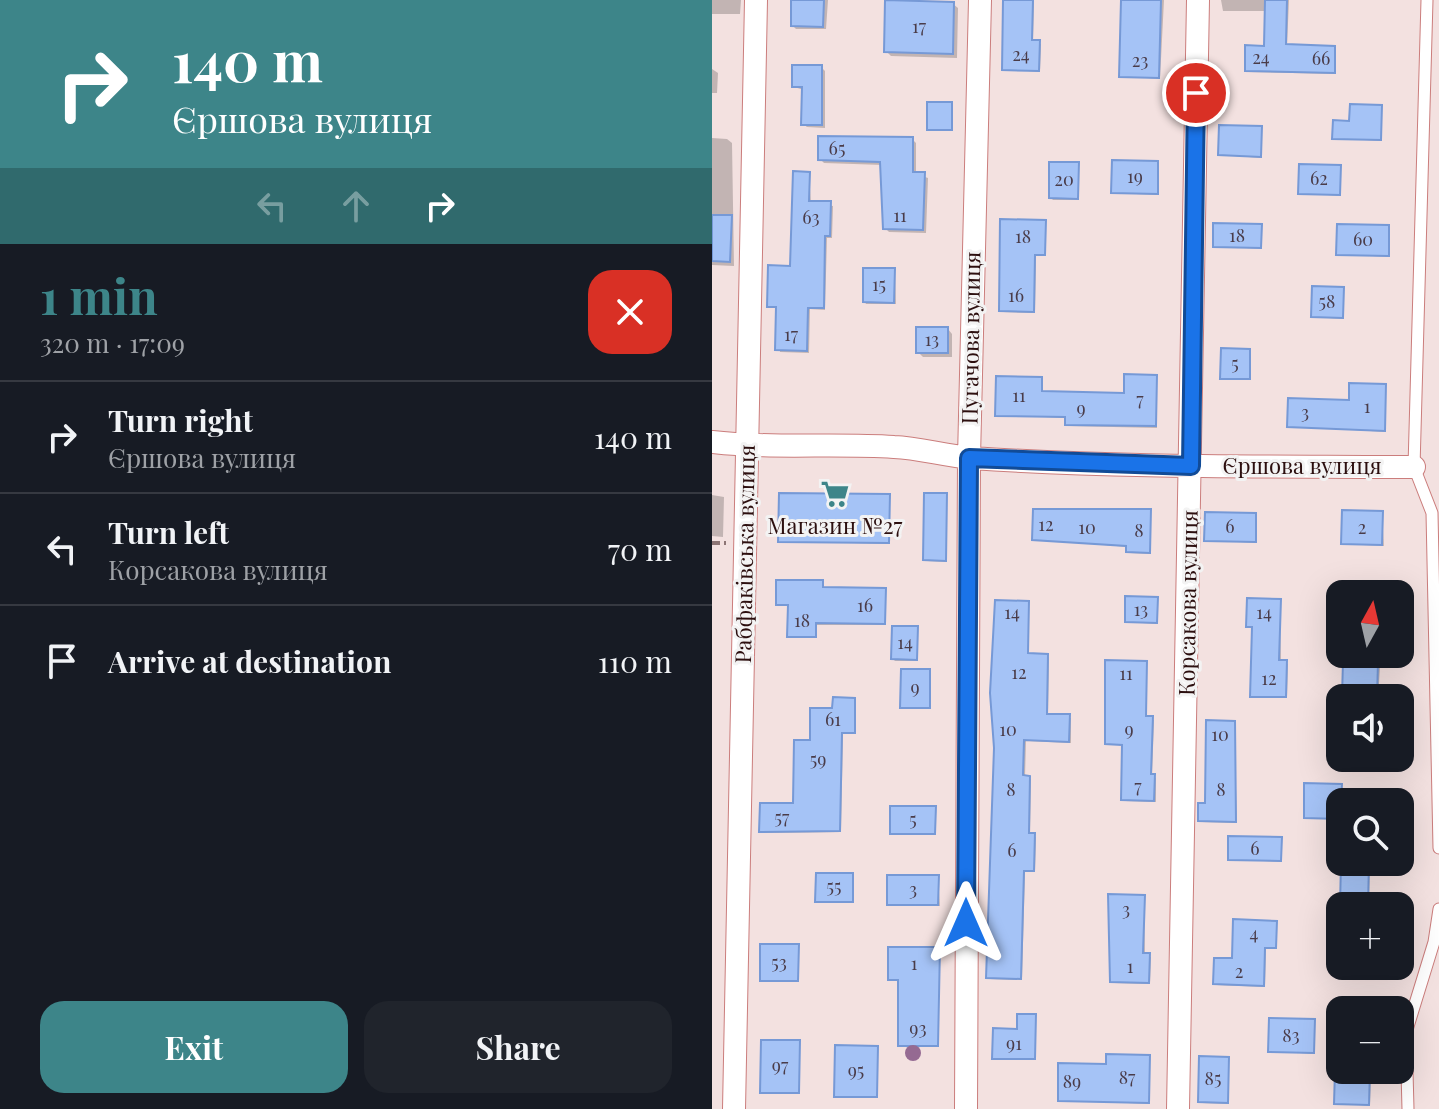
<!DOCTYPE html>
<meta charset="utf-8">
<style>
body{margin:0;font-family:"Playfair Display",serif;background:#20242c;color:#f1f3f6;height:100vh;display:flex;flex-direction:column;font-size:30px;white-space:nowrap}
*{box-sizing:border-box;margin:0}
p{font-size:26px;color:#9ea1a6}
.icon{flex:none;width:44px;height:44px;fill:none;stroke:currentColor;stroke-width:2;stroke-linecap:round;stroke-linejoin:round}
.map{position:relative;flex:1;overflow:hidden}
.panel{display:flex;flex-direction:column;background:#171b24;width:712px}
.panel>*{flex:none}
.hud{background:#3d8589;color:#fff;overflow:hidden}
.needle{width:52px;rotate:8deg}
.controls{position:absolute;left:614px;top:580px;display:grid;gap:16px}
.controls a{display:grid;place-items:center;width:88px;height:88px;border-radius:16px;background:#171b24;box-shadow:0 8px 32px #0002;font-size:40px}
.pin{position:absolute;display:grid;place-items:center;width:68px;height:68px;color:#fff;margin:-34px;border:4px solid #fff;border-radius:50%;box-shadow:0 2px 8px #0007}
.me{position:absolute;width:88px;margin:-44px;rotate:0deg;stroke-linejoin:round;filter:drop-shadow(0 0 6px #0008)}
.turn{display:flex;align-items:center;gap:28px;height:168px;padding:0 40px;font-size:36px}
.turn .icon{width:104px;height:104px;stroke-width:2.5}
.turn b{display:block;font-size:56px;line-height:68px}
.lanes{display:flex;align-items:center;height:76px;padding:0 40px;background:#0003;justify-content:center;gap:40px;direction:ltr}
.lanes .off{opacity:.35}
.round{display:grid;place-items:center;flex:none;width:84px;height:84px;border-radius:24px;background:#20242c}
.overview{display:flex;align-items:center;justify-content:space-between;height:136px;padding:0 40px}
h1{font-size:48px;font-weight:700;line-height:60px;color:#3d8589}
.cta{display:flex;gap:16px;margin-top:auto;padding:16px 40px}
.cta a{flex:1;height:92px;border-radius:24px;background:#3d8589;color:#fff;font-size:32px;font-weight:700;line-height:92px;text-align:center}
.cta a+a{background:#20242c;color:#f1f3f6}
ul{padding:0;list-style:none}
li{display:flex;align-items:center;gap:24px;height:112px;padding:0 40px;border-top:2px solid #363941}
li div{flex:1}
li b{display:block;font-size:30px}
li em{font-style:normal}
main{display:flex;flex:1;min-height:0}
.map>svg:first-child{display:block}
</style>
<main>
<section class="panel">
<div class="hud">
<div class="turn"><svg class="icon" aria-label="right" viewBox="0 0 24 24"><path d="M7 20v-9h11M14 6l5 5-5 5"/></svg><div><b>140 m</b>Єршова вулиця</div></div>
<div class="lanes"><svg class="icon off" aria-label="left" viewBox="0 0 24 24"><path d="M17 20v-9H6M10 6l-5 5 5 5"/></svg><svg class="icon off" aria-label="ahead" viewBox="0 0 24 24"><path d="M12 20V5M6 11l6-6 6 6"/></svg><svg class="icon" aria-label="right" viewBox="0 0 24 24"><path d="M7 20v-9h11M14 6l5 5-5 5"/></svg></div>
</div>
<div class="overview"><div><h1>1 min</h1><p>320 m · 17:09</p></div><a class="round" style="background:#d93025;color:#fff"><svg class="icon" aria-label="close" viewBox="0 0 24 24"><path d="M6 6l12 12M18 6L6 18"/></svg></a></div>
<ul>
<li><svg class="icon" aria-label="right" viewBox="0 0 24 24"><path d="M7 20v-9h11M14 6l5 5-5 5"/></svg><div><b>Turn right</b><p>Єршова вулиця</p></div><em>140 m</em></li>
<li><svg class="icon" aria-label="left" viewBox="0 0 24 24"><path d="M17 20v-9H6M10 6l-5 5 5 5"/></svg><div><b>Turn left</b><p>Корсакова вулиця</p></div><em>70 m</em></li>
<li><svg class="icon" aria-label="arrive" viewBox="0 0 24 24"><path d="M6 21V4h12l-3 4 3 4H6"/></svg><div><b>Arrive at destination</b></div><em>110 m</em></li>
</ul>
<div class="cta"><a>Exit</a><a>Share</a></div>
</section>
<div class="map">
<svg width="727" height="1109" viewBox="0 0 727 1109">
<rect width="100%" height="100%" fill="#f3e1e0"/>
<path fill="#0003" d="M 0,0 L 29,0 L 28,14 L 0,14 Z
M 81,0 L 116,0 L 114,29 L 84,29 L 81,26 Z
M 294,0 L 322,0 L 321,42 L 329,44 L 328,72 L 292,69 Z
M 411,0 L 452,0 L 448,79 L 409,76 Z
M 509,0 L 577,0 L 575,46 L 622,48 L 624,74 L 536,72 L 554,48 L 555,11 L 511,11 Z
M 241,4 L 246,8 L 245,58 L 179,56 L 174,51 Z
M 109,67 L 113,71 L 113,128 L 95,127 L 91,124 L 92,90 L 82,87 Z
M 0,69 L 6,73 L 5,93 L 0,93 Z
M 239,104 L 241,131 L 219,131 L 217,129 Z
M 669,107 L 670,141 L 622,138 L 639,123 Z
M 549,128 L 550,158 L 508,155 Z
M 0,138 L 15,139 L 20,143 L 22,266 L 0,265 Z
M 200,139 L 204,143 L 204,174 L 216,178 L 214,233 L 177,232 L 173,228 L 171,165 L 112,163 L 108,159 Z
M 445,163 L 447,195 L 401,193 Z
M 366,164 L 367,200 L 341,200 L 339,198 Z
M 628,167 L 629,196 L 588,193 Z
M 97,174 L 99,203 L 121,206 L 120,238 L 115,238 L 113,310 L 98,309 L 97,353 L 68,352 L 66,309 L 57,306 L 80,268 Z
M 333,222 L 334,256 L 324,256 L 323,313 L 291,312 Z
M 549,226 L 550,249 L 503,246 Z
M 676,227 L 678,257 L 626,254 Z
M 183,270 L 184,304 L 154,304 L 153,302 Z
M 631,289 L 632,319 L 601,317 Z
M 236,329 L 240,334 L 240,357 L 211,357 L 206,352 Z
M 538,351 L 539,380 L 512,380 L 510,378 Z
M 444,377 L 445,428 L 357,426 L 355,418 L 285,415 L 330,379 L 331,393 L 414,395 Z
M 673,386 L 674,432 L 578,426 L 639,402 Z
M 0,495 L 12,497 L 11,537 L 0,536 Z
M 234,495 L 235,562 L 215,561 L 213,559 Z
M 177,496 L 178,544 L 68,541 Z
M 439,511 L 439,554 L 418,553 L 416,547 L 322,539 Z
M 670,513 L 672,546 L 631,544 Z
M 543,515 L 545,543 L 494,540 Z
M 110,582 L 112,589 L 173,590 L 174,625 L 105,625 L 105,638 L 79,638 L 78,606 L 66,604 Z
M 445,599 L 446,624 L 415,622 Z
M 568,601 L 569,662 L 576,664 L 575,698 L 542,698 L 542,628 L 536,626 Z
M 316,603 L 317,655 L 337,657 L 336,716 L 359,718 L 359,743 L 314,741 L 313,777 L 319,779 L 318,835 L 324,837 L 323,872 L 313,872 L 310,980 L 278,979 Z
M 205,628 L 206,661 L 183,661 L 181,659 Z
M 633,654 L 669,654 L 666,698 L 632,698 Z
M 434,663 L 435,718 L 442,720 L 440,776 L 444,778 L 444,802 L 413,801 L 412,746 L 395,743 Z
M 218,671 L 219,709 L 192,709 L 190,707 Z
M 142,700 L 144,734 L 131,734 L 129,832 L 51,833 L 83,805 L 100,742 L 122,710 Z
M 625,720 L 628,721 L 628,752 L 624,750 Z
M 522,723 L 525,823 L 490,822 L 488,820 Z
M 629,786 L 628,862 L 658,862 L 657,902 L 661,906 L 630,906 L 631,873 L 623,871 L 624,819 L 594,817 Z
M 223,808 L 224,835 L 180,833 Z
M 569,839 L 570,862 L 518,859 Z
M 141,875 L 142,903 L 105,901 Z
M 226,877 L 228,906 L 177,904 Z
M 432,897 L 433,955 L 439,957 L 438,984 L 402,983 Z
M 564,923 L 565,949 L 554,949 L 553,987 L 505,985 L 522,960 Z
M 86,946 L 87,982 L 50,980 Z
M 227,949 L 227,1047 L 190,1047 L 188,981 L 178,979 Z
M 323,1016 L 324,1060 L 284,1060 L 282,1058 Z
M 602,1021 L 603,1054 L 558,1051 Z
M 87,1042 L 88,1094 L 52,1094 L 50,1092 Z
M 165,1048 L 166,1098 L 126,1098 L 124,1096 Z
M 626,1055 L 628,1070 L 659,1070 L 658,1106 L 624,1103 Z
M 437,1057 L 438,1104 L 348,1100 L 396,1066 Z
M 516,1059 L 517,1104 L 490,1103 L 488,1101 Z"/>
<path fill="#a5c3f6" stroke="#7699d6" stroke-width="2" d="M 79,0 L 112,0 L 111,27 L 79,26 Z
M 173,0 L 242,2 L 241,54 L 172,52 Z
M 291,0 L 321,0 L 320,40 L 328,40 L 327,71 L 290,70 Z
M 409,0 L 449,0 L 447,78 L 407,77 Z
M 553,0 L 575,0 L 574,44 L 623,46 L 623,73 L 533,71 L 533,45 L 552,46 Z
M 80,65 L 110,65 L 110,125 L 89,125 L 90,87 L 80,87 Z
M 215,102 L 240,102 L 240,130 L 215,130 Z
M 638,104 L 670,105 L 669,140 L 620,139 L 621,120 L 637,121 Z
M 507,125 L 550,126 L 549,157 L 506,155 Z
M 106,136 L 201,137 L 201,172 L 213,172 L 211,230 L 171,229 L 168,162 L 106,160 Z
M 400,160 L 446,161 L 446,194 L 399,193 Z
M 337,162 L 367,162 L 366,199 L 337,198 Z
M 587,164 L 629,165 L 628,195 L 586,194 Z
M 81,171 L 98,172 L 97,201 L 119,201 L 118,236 L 113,236 L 112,308 L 96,308 L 95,351 L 63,350 L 64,307 L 55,307 L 56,265 L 78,266 Z
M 0,215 L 20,215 L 18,262 L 0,261 Z
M 288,219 L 334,220 L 333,255 L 323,255 L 322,312 L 287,311 Z
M 501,223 L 550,224 L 549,248 L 501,247 Z
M 625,224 L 677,225 L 677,256 L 624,255 Z
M 151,268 L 183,268 L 182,303 L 151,302 Z
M 600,286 L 632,287 L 631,318 L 599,317 Z
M 204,327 L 236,327 L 236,353 L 204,353 Z
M 509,348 L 538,349 L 538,379 L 508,379 Z
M 412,374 L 445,375 L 444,426 L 353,425 L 353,417 L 283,416 L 284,376 L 330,377 L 330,391 L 412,393 Z
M 637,383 L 674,384 L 673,431 L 575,427 L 576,398 L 637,400 Z
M 67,493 L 178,494 L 177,543 L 66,542 Z
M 212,493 L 235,493 L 234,561 L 211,560 Z
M 321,509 L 439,509 L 438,553 L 414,552 L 414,546 L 320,540 Z
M 630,510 L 671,511 L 670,545 L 629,544 Z
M 493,512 L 544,513 L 544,542 L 492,541 Z
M 64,580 L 111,580 L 111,587 L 174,588 L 173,624 L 104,623 L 104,637 L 75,637 L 76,605 L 64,605 Z
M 413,596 L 446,597 L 445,623 L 413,622 Z
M 535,598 L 569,599 L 567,660 L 575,660 L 574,697 L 538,697 L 540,627 L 534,627 Z
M 283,600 L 317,601 L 316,653 L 336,654 L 335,714 L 358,714 L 357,742 L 312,740 L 311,775 L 318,776 L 317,833 L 323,833 L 322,871 L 312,871 L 309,979 L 274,978 L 282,748 L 278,693 Z
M 180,626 L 206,626 L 205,660 L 179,659 Z
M 393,660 L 435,661 L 434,716 L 441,716 L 439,774 L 443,774 L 442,801 L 409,800 L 410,745 L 393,744 Z
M 631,661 L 666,662 L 665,697 L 630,697 Z
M 189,669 L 218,669 L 218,708 L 188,708 Z
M 121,697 L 143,698 L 143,733 L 130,733 L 128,831 L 47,832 L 48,803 L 81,803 L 82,740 L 98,740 L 98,708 L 120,708 Z
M 494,720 L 523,721 L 524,822 L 486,821 L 486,803 L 493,803 Z
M 592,783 L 630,784 L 628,819 L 592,818 Z
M 178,806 L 224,806 L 223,834 L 178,834 Z
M 516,836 L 570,837 L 569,861 L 516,860 Z
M 629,862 L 657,862 L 656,906 L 628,906 Z
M 104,873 L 141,873 L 141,902 L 103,902 Z
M 175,875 L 227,875 L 226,905 L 175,905 Z
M 396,894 L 433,895 L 431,953 L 438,953 L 437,983 L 398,982 Z
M 521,919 L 565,921 L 564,948 L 553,948 L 552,986 L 501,984 L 502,958 L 520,958 Z
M 48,944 L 87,944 L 86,981 L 48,981 Z
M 176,947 L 228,947 L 226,1046 L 186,1046 L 186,980 L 176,980 Z
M 305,1014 L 324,1014 L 323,1059 L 280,1059 L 281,1028 L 305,1029 Z
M 557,1018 L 603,1019 L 602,1053 L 556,1052 Z
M 49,1040 L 88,1040 L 87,1093 L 48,1093 Z
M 123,1045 L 166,1046 L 165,1097 L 122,1097 Z
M 394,1054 L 438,1055 L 437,1103 L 346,1101 L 346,1063 L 394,1064 Z
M 487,1056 L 517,1057 L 516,1103 L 486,1102 Z
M 623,1070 L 658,1070 L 657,1105 L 622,1104 Z"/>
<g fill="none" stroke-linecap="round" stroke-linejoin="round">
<defs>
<path id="lane" d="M 715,0 L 702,467 L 720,513 L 727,848
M 696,1109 L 694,1033 L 722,942 L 727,909"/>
<path id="street" d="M 0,442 C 60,449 121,443 182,447 C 208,448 233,456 260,458 C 407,468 555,466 702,467
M 22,1109 L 44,0
M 254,1109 L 257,458 L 268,0
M 466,1109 L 486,0"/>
</defs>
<use href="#lane" stroke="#cb7d7c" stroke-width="13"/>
<use href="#street" stroke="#cb7d7c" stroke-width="24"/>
<path stroke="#8d7575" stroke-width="4" stroke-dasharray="8 4" stroke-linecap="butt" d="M 0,543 L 14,543"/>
<use href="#lane" stroke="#fff" stroke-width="11"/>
<use href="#street" stroke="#fff" stroke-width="22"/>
</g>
<circle fill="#956a92" cx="201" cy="1053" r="8"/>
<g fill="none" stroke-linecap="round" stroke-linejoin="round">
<defs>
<path id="route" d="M 254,923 L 257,458 L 479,466 L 484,93"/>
</defs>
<use href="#route" stroke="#114b97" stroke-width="20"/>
<use href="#route" stroke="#1a73e8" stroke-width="14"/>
</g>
<defs>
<symbol id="supermarket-bare" viewBox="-9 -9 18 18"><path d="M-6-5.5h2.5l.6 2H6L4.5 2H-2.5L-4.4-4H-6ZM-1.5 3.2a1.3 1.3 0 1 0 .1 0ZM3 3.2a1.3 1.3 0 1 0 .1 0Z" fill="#3d8589" stroke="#f3f3f3" stroke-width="2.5" paint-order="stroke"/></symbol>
</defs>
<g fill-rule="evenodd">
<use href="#supermarket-bare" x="103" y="474" width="40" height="40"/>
</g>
<g text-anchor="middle" stroke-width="6" stroke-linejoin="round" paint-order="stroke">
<g font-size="18" fill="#4a3c49">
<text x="207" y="33">17</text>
<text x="309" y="61">24</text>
<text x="549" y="64">24</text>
<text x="609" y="65">66</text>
<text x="428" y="67">23</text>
<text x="125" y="155">65</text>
<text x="423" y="183">19</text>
<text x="607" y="185">62</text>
<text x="352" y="186">20</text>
<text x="188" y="222">11</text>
<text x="99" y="224">63</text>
<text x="525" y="242">18</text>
<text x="311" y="243">18</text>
<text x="651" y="246">60</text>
<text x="167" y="291">15</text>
<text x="304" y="302">16</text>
<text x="615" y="308">58</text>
<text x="79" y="341">17</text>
<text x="220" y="346">13</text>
<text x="523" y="370">5</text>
<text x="307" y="402">11</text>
<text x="428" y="406">7</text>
<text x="655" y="413">1</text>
<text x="369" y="415">9</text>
<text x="593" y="419">3</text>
<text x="334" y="531">12</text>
<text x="518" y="533">6</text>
<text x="375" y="534">10</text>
<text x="650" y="534">2</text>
<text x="427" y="537">8</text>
<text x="153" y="612">16</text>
<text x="429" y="616">13</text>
<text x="300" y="619">14</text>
<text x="552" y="619">14</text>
<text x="90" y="627">18</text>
<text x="193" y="649">14</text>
<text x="307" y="679">12</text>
<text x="414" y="680">11</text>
<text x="557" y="685">12</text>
<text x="203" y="694">9</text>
<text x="121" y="726">61</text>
<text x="296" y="736">10</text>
<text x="417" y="736">9</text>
<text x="508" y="741">10</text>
<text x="106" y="766">59</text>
<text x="426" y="793">7</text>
<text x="299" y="796">8</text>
<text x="509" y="796">8</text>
<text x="70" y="824">57</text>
<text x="201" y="826">5</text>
<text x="543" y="855">6</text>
<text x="300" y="857">6</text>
<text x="122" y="893">55</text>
<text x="201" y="896">3</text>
<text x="414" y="916">3</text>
<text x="542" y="940">4</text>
<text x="67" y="969">53</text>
<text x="202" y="970">1</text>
<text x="418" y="973">1</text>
<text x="527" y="978">2</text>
<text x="206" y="1035">93</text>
<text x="579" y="1042">83</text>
<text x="302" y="1050">91</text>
<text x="68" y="1072">97</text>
<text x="144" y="1077">95</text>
<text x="415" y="1084">87</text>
<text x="501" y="1085">85</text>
<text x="360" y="1088">89</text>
</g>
<g font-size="22" fill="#2c0f0f" stroke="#f3f3f3">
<text transform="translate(259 338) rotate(-89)" y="8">Пугачова вулиця</text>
<text x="590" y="474">Єршова вулиця</text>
<text transform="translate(33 554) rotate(-89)" y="8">Рабфаківська вулиця</text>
<text transform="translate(476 603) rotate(-89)" y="8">Корсакова вулиця</text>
</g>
<g font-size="22" fill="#2c0f0f" stroke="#f3f3f3">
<text x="123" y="534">Магазин №27</text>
</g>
</g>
</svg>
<div class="controls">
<a><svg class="needle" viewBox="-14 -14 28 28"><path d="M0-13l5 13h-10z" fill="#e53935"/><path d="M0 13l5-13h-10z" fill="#9ea1a6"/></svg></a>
<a><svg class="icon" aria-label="sound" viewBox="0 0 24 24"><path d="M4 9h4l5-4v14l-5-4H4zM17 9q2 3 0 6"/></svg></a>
<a><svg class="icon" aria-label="search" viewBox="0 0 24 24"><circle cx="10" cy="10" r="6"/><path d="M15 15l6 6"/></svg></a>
<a>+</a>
<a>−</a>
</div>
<div class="pin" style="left:484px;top:93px;background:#d93025"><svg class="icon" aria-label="arrive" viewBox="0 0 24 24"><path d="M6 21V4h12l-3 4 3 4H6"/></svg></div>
<svg class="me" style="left:254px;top:923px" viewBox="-20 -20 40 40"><path d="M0-17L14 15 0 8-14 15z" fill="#1a73e8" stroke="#fff" stroke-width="4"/></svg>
</div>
</main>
